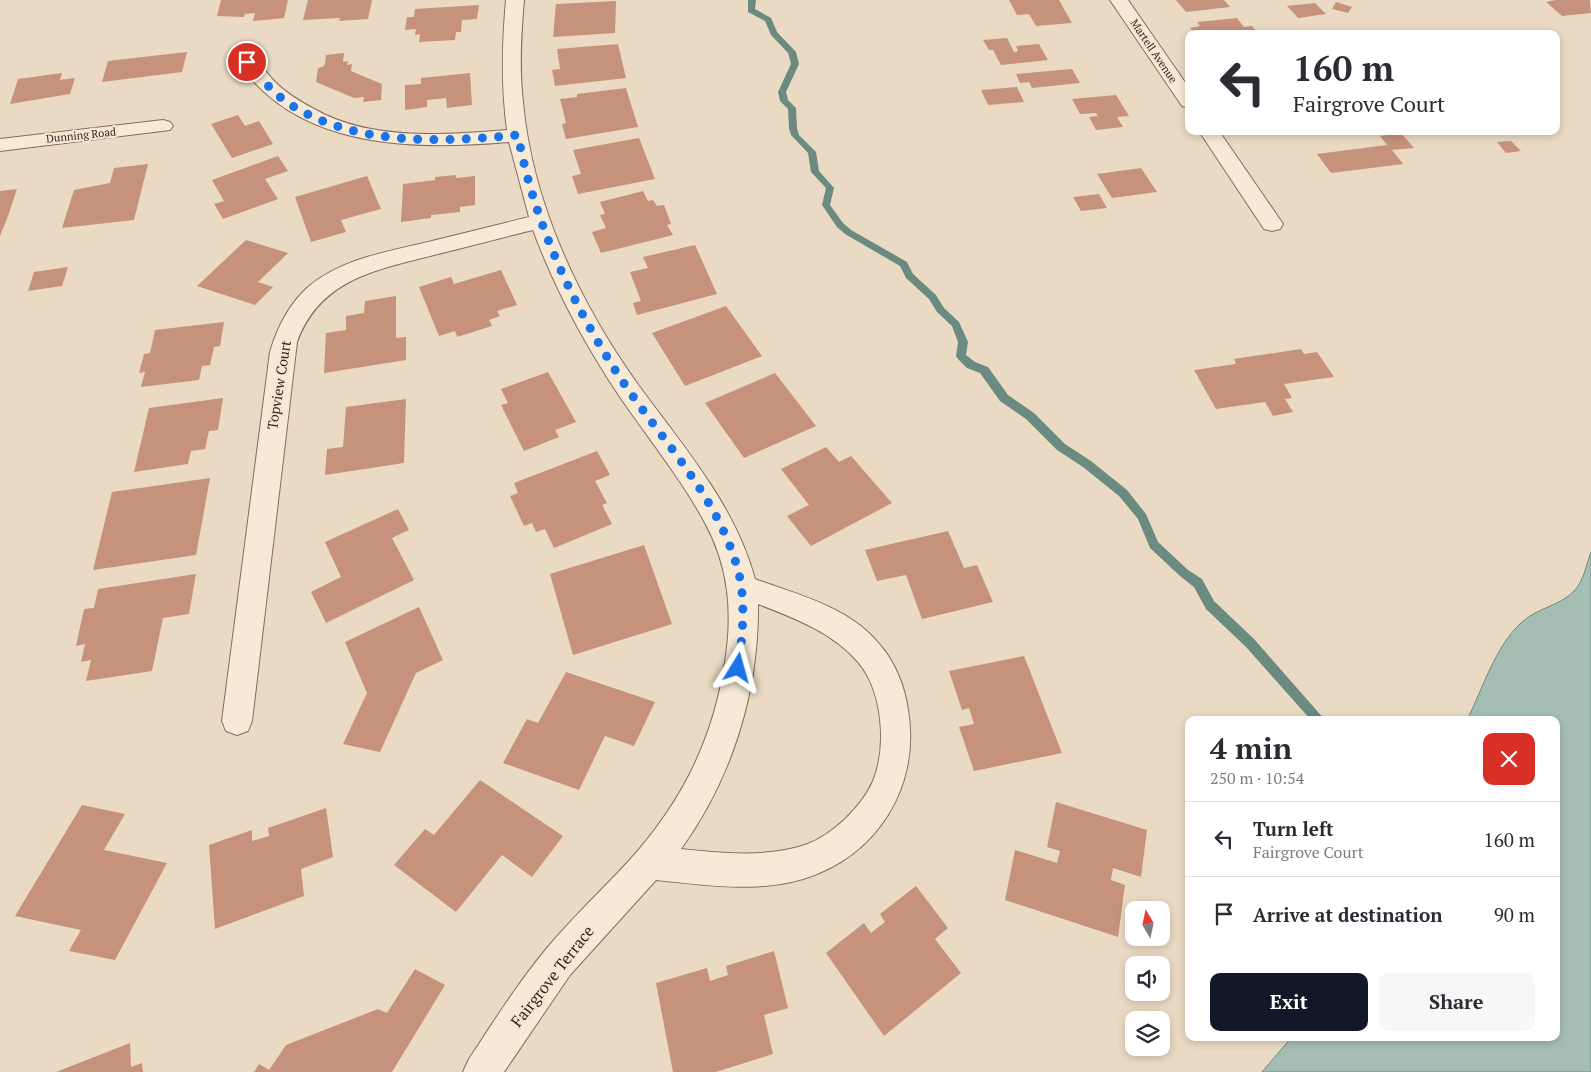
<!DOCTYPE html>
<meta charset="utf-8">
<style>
body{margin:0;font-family:"PT Serif",serif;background:#f7f7f7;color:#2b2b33;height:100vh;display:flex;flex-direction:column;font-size:19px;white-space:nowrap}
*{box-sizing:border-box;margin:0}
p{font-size:16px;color:#7c7c81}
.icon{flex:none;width:28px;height:28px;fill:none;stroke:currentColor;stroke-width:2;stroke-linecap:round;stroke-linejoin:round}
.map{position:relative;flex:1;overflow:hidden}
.sheet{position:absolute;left:1185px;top:716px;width:375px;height:325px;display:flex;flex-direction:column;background:#fff;border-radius:10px;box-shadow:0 2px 8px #0003}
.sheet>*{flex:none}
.banner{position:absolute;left:1185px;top:30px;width:375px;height:105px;border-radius:10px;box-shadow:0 2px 8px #0003;background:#fff;color:#2b2b33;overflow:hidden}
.needle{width:32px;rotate:351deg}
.controls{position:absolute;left:1125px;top:901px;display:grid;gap:10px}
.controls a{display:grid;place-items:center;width:45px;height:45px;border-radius:10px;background:#fff;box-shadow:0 2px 8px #0003;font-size:25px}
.pin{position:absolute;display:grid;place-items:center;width:42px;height:42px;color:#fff;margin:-21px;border:2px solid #fff;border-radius:50%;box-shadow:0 1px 5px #0007}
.me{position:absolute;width:55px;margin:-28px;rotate:8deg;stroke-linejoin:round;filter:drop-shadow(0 0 4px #0008)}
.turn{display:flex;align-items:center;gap:18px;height:105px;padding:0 25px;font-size:22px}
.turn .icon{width:65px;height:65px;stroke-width:2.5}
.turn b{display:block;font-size:35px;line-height:42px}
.round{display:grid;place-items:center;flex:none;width:52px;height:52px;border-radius:10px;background:#f7f7f7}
.summary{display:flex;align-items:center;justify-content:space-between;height:85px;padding:0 25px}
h1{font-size:30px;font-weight:800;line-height:38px}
.action{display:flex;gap:10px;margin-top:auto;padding:10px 25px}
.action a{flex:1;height:58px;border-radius:10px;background:#111827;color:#fff;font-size:20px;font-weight:800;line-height:58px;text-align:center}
.action a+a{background:#f7f7f7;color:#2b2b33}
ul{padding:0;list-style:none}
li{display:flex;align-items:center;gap:15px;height:75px;padding:0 25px;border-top:1px solid #e1e1e2}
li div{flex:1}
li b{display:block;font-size:19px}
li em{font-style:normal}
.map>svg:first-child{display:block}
</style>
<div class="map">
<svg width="1591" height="1072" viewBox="0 0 1591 1072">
<rect width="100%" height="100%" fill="#eadac3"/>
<path fill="#a5beb4" stroke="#6c8b80" d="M 1591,552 L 1591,1072 L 1262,1072 L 1291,1038 L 1556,1038 L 1556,720 L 1467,720 C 1483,688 1495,647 1521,623 C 1536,608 1560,606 1574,591 C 1584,581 1586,565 1591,552 Z"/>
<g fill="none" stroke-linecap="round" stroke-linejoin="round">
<path fill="#6c8b80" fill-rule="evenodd" d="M 748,0 L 756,0 L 755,9 L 771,18 L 777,32 L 796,52 L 799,64 L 786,92 L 788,100 L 796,108 L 797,128 L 799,135 L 816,152 L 819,171 L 834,188 L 830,205 L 843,223 L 851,230 L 907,262 L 913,274 L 936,295 L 944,308 L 959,322 L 968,342 L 966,355 L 975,362 L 988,367 L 1008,395 L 1034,413 L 1065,444 L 1091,461 L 1127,490 L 1146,514 L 1158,542 L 1188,570 L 1202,579 L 1214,601 L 1254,639 L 1325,720 L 1311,720 L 1246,647 L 1206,609 L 1194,587 L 1180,576 L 1150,548 L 1138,519 L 1119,496 L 1083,467 L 1057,450 L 1026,419 L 1000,401 L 980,373 L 967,368 L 958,359 L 956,356 L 958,342 L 952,326 L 937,312 L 929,299 L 906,278 L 900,266 L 845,234 L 837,227 L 822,205 L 826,188 L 811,172 L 808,153 L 791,135 L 789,128 L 788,109 L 780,101 L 778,92 L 791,64 L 788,53 L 771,35 L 765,21 L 748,12 Z"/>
</g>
<path fill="#c6927b" d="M 221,0 L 288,0 L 284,18 L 253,21 L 255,13 L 245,14 L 244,17 L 217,16 Z
M 308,0 L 372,0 L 368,19 L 339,21 L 340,18 L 303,20 Z
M 1009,0 L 1059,0 L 1072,23 L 1036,26 L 1029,14 L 1017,15 Z
M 1176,0 L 1224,0 L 1230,7 L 1186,12 Z
M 1556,0 L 1590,0 L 1591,13 L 1562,16 L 1546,2 Z
M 616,1 L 615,33 L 553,37 L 556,4 Z
M 1336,2 L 1352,7 L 1348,13 L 1332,9 Z
M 1315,3 L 1326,14 L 1298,18 L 1287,6 Z
M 479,5 L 477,19 L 462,20 L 461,32 L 456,32 L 455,40 L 419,42 L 420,34 L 415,35 L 416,29 L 405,30 L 407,17 L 414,17 L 415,9 Z
M 1237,18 L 1244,27 L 1252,26 L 1257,32 L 1194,34 L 1190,28 L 1200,26 L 1197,22 Z
M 1007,38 L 1014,52 L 1018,51 L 1016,46 L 1039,44 L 1048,60 L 1001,65 L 993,50 L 989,50 L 983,40 Z
M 618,44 L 626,78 L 555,86 L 552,70 L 560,69 L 557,49 Z
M 187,52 L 182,72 L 102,82 L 108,61 Z
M 344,53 L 343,62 L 348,61 L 347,65 L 352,64 L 351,71 L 382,84 L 381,100 L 363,102 L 364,97 L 354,98 L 316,82 L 318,68 L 323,67 L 325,64 L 326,55 Z
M 1072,69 L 1080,83 L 1032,88 L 1029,82 L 1020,83 L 1016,74 Z
M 62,73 L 60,80 L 75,78 L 70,94 L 10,104 L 18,79 Z
M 470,73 L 472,105 L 447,108 L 446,98 L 427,100 L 427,107 L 405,110 L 405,85 L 421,84 L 421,78 Z
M 1017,87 L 1024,102 L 988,105 L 981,90 Z
M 626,88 L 638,127 L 566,139 L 562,124 L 566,123 L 560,99 L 577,97 L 577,94 Z
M 1116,95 L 1129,116 L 1117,117 L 1123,127 L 1096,130 L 1089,117 L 1098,116 L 1096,113 L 1080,114 L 1072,99 Z
M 238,115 L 245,126 L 259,121 L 273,144 L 232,158 L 211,124 Z
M 1401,133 L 1414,148 L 1392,150 L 1403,164 L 1331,173 L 1317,154 L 1387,145 L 1380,136 Z
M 639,138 L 655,179 L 578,194 L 572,176 L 581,174 L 573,150 Z
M 1511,141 L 1521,151 L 1506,153 L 1497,142 Z
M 278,156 L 288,171 L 265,179 L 278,199 L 223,219 L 214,204 L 224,201 L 212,180 Z
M 148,164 L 134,220 L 62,228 L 74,190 L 110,183 L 114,168 Z
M 1141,168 L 1157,192 L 1112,198 L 1097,174 Z
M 456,175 L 456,178 L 475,176 L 475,205 L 460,207 L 460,212 L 431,215 L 431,218 L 401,222 L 403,184 L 435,180 L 435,177 Z
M 367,176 L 381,209 L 341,220 L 346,232 L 311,242 L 295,197 Z
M 17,189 L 8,216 L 0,236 L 0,191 Z
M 643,191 L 648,201 L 653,200 L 657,206 L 664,205 L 671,224 L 667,225 L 673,235 L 601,253 L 592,232 L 606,228 L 600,215 L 605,214 L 600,202 Z
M 1099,194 L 1107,208 L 1081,211 L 1073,197 Z
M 246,240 L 288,253 L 258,282 L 273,287 L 255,305 L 197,286 Z
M 695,245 L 717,294 L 637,315 L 633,303 L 641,301 L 630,272 L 648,268 L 643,257 Z
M 68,267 L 62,286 L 28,291 L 34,272 Z
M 501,270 L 517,305 L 497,311 L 500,316 L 489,320 L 492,326 L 457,337 L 455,331 L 439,336 L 419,287 L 451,277 L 454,284 Z
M 396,296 L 396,338 L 406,337 L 406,360 L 324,373 L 326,333 L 346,330 L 346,316 L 364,313 L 365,301 Z
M 726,306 L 762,356 L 685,386 L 652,333 Z
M 224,322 L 220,346 L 214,347 L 210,365 L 202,366 L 199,380 L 141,387 L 145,372 L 139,373 L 144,354 L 150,353 L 155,330 Z
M 1301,349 L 1304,354 L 1317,352 L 1334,377 L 1284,384 L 1292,398 L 1285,399 L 1293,412 L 1273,416 L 1265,402 L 1216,409 L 1194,370 L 1236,364 L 1234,359 Z
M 548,372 L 576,422 L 555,430 L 559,437 L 524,451 L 501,405 L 508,403 L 501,389 Z
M 775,373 L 816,426 L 744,458 L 705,403 Z
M 223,398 L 218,430 L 209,431 L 205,449 L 191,451 L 188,464 L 134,472 L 149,408 Z
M 406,399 L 404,463 L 325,475 L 327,449 L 343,447 L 346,407 Z
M 826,447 L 839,462 L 851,456 L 892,503 L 811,546 L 787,516 L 809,505 L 781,469 Z
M 597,451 L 610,475 L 595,481 L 607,503 L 602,505 L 612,524 L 554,548 L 545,529 L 536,532 L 532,523 L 524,526 L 510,496 L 518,493 L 514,483 Z
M 210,478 L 196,555 L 93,570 L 112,492 Z
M 398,509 L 409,530 L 392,538 L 414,580 L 326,623 L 311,592 L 341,577 L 325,542 Z
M 948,531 L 964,568 L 977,565 L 993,602 L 922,619 L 906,575 L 877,581 L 865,550 Z
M 644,545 L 672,624 L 573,655 L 550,574 Z
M 196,574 L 189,614 L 163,618 L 152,671 L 86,681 L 91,660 L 81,662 L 85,644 L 76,646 L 84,609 L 94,608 L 98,589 Z
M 419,607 L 443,660 L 416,673 L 380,752 L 343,744 L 367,693 L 345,642 Z
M 1024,656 L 1062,753 L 974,771 L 959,727 L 974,724 L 969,708 L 962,710 L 949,671 Z
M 566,672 L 655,702 L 634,746 L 605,736 L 579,790 L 503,763 L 527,719 L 538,723 Z
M 480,780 L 563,836 L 532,877 L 502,855 L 456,912 L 394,865 L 425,829 L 434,835 Z
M 1056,802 L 1147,830 L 1141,877 L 1113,868 L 1111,880 L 1125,885 L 1118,937 L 1005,900 L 1015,850 L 1057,863 L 1060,851 L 1047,847 Z
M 82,805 L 125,814 L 104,850 L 167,863 L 115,960 L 69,951 L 81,930 L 15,916 Z
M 326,808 L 333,857 L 301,869 L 304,896 L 215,929 L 209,845 L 252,830 L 252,841 L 269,836 L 268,828 Z
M 916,886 L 948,928 L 935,939 L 961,973 L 884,1036 L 826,953 L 864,923 L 871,933 L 885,922 L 880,914 Z
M 774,951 L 788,1008 L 764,1015 L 773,1054 L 716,1072 L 673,1072 L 656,983 L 707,968 L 710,981 L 728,975 L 726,966 Z
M 415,969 L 445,985 L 392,1072 L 254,1072 L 259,1064 L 269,1070 L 286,1045 L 378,1009 L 387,1013 Z
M 130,1043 L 131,1067 L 142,1063 L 143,1072 L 56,1072 Z"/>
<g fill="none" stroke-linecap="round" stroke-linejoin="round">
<defs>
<path id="minor" d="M 506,0 L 524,0 C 521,34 519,68 523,102 C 532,203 580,304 639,386 C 683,446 735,505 755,579 C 798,595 850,607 880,645 C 895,662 905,687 908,710 C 921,786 877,857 803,879 C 755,893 705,885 656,880 L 570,975 L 504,1072 L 463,1072 L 469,1059 C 494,1021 518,983 547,948 C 572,918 600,892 627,863 C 681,804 713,741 725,662 C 733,612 729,566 704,521 C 680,477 648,438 620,397 C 585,345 555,289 533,230 C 500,238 467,247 434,255 C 376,270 320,279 297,342 L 252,721 L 248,731 L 237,735 L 226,731 L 222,721 L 270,352 C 277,328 289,304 308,287 C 342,258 391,251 432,241 C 464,233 496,225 529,217 L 509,142 C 413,150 298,150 238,62 L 240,58 C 246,57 250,56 255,59 C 262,65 268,75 275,82 C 287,94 301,102 316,110 C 372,141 446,135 507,130 C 501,86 502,44 506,0 ZM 758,604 C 794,618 832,632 858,662 C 883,691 887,747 873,781 C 862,807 831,836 805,845 C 765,858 721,853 681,849 C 732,778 759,692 758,604 Z
M 1110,0 L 1128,0 L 1189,88 L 1189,108 L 1182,106 Z
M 163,120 L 170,122 L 173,126 L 170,130 L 0,151 L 0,139 Z
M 1199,131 L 1219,131 L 1283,224 L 1280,229 L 1272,231 L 1264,229 Z"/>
</defs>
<use href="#minor" stroke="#836c5b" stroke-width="2"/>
<use href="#minor" fill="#f6e9d5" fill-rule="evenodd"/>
</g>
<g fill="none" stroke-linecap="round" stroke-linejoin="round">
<path stroke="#1a73e8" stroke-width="9" stroke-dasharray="0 16.2" d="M 247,62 C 260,77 272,92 288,103 C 355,147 442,142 518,135 C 533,217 568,295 612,365 C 652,430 711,486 735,560 C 747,594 743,633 738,668"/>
</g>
<g text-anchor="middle" stroke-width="4.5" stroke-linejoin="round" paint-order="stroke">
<g font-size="11" fill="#34261e" stroke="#f3e6d2">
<text transform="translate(1154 51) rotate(56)" y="4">Martell Avenue</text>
<text transform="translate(81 135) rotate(-6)" y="4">Dunning Road</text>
</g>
<g font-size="14" fill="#34261e" stroke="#f3e6d2">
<text transform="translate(279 385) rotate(-81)" y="5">Topview Court</text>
</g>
<g font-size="16" fill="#34261e" stroke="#f3e6d2">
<text transform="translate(552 976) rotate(-52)" y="6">Fairgrove Terrace</text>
</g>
</g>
</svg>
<div class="controls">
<a><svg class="needle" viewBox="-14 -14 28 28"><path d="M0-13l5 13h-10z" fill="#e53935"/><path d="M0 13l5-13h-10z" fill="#7c7c81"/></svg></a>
<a><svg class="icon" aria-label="sound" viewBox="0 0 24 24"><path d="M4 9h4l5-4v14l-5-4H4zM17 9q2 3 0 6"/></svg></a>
<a><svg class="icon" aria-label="layers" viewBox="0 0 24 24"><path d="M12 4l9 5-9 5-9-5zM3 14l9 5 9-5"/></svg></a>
</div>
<div class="pin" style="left:247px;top:62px;background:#d93025"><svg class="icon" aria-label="arrive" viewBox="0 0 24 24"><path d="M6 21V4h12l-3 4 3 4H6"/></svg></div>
<svg class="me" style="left:738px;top:668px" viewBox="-20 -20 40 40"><path d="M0-17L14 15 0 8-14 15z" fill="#1a73e8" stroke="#fff" stroke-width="4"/></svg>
<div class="banner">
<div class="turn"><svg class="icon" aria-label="left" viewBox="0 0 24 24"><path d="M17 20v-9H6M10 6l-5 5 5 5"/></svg><div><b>160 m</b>Fairgrove Court</div></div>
</div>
<section class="sheet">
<div class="summary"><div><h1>4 min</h1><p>250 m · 10:54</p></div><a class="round" style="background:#d93025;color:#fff"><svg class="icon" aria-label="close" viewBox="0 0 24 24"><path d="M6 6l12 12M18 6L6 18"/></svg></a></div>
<ul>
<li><svg class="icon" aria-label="left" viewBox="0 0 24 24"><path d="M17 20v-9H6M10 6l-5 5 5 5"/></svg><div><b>Turn left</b><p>Fairgrove Court</p></div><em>160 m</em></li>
<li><svg class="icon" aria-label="arrive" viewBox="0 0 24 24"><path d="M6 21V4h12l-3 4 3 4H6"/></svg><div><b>Arrive at destination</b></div><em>90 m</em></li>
</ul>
<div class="action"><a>Exit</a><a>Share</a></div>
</section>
</div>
